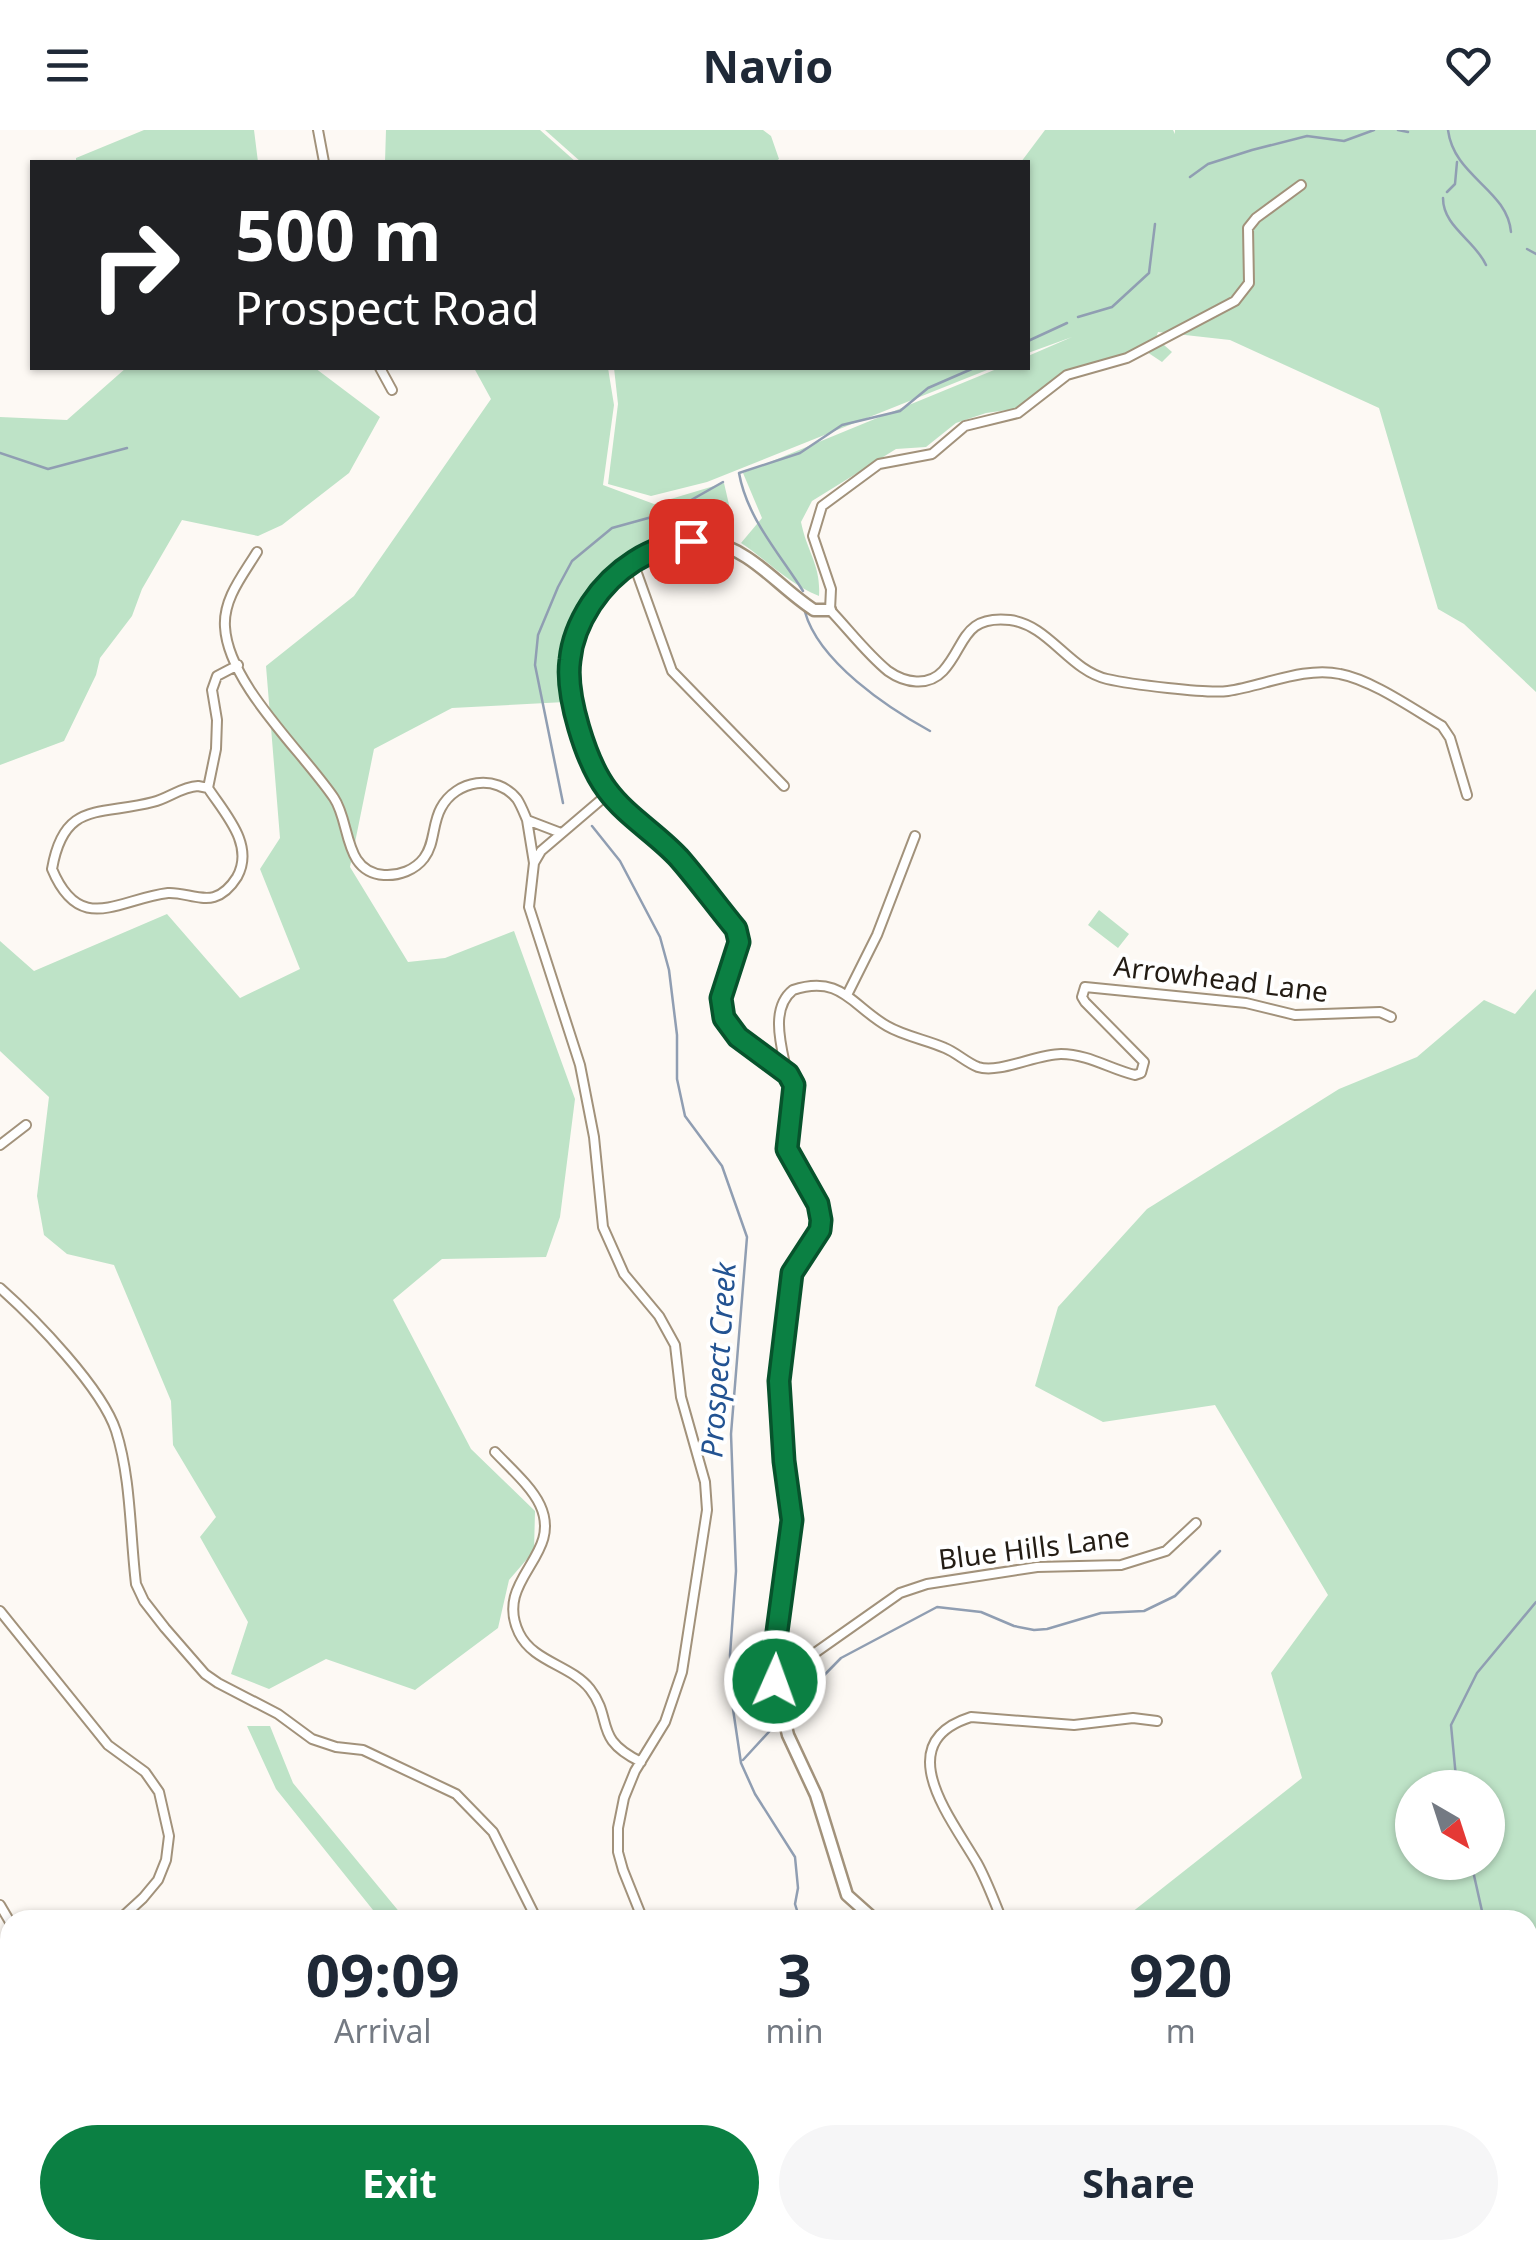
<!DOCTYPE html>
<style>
body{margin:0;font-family:"Noto Sans",sans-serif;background:#f6f6f7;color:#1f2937;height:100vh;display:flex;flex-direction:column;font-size:38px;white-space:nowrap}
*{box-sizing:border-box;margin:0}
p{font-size:32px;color:#747a83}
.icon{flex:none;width:55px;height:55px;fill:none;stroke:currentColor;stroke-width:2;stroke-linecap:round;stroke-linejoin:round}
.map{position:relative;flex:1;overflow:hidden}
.details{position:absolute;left:0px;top:1780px;width:1538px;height:350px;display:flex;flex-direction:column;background:#fff;border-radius:30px 30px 0 0;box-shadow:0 2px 8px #0004}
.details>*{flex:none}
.guide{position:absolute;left:30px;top:30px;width:1000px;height:210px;border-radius:0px;box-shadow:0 2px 8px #0004;background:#202124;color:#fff;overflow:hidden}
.needle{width:65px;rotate:141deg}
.fabs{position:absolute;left:1395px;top:1640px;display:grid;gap:20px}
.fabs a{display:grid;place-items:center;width:110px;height:110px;border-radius:50%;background:#fff;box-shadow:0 2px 8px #0004;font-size:50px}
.pin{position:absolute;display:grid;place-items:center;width:85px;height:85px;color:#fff;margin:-42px;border-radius:20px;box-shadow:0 5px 15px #0006}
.me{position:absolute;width:110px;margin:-55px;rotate:2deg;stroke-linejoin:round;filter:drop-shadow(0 0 8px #0008)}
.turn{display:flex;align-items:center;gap:35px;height:210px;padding:0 40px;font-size:45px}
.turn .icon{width:130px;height:130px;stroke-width:2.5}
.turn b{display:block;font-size:70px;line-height:85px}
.eta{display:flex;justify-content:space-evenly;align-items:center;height:170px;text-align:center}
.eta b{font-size:60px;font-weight:700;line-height:70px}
.button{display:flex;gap:20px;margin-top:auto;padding:20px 40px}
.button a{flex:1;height:115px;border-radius:60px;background:#0b8043;color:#fff;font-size:40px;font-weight:700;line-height:115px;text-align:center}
.button a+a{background:#f6f6f7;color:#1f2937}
header{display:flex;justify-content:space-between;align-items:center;height:130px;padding:0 40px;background:#fff;font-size:45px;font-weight:700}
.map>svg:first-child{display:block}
</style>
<header><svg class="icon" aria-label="menu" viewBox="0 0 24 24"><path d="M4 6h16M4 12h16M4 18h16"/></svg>Navio<svg class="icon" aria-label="heart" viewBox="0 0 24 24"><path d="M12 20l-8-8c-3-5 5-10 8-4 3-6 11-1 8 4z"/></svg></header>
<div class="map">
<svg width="1536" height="2130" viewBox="0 0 1536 2130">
<rect width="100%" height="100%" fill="#fdf9f4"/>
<path fill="#bee3c7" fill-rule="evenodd" d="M 144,0 L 254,0 L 258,32 L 76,32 L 76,28 Z
M 386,0 L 540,0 L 576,32 L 385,32 Z
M 545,0 L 763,0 L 771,6 L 779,29 L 775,32 L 581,32 Z
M 1045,0 L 1173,0 L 1175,4 L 1175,0 L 1536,0 L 1536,562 L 1464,494 L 1438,479 L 1379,278 L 1230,210 L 1158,202 L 1156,208 L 1172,222 L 1162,232 L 1144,220 L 1067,242 L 1015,279 L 986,283 L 956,293 L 926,317 L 896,319 L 812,371 L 801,392 C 807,422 821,435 819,466 C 789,454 768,431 741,413 L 762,388 L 743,343 L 999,238 L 1028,238 L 1028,226 L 1072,207 L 1028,223 L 1028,32 L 1021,32 Z
M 126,238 L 315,238 L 380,287 L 349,343 L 282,395 L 258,406 L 182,390 L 142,459 L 132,486 L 100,528 L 96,545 L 64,611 L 0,635 L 0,287 L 67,290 Z
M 474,238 L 608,238 L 614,275 L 603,355 L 654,374 L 724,353 L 730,379 L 716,399 C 702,401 684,400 670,404 C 616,421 566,477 562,534 C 561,546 564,560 565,572 L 452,578 L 374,619 L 350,737 L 408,832 L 445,828 L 514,801 L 575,969 L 560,1087 L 546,1127 L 442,1129 L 393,1170 L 471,1319 L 535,1381 L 534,1421 L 509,1450 L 498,1498 L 415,1560 L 326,1529 L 269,1559 L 231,1544 L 248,1492 L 200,1407 L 216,1387 L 173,1315 L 171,1271 L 114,1135 L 67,1124 L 44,1105 L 37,1066 L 49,967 L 0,921 L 0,811 L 34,841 L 167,784 L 240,868 L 300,839 L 260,739 L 280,708 L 266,536 L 354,466 L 491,269 Z
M 614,238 L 992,238 L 707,352 L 651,366 L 608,354 L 618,274 Z
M 1099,780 L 1129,804 L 1118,818 L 1088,795 Z
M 1536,859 L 1536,1899 L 1528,1908 L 1528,1790 L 1122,1790 L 1302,1648 L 1271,1543 L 1328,1465 L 1215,1275 L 1103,1292 L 1035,1256 L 1058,1177 L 1147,1079 L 1339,959 L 1417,927 L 1484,870 L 1515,884 ZM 1412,1658 L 1488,1658 L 1488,1732 L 1412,1732 Z
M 247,1596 L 270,1596 L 293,1653 L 406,1790 L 381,1790 L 276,1659 Z"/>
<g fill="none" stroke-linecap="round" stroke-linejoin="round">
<path stroke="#909eb2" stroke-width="2.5" d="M 1398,0 L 1408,2
M 1448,0 C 1454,47 1507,59 1511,102
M 1190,47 L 1208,34 L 1252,20 L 1307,6 L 1344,11 L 1374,0
M 1447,62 L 1455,54 L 1457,32
M 1443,68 C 1443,97 1475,110 1486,135
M 1527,119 L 1536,124
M 1078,187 L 1112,177 L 1149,143 L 1155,94
M 1028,211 L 1067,193
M 0,323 L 48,339 L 127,318
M 803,461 C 779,423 747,388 739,343 L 800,323 L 842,295 L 900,281 L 928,258 L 974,238
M 805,482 C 819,532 888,578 930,601
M 563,673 L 535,535 L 538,505 L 558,457 L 572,431 L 612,398 L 670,382 L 723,352
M 592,696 L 620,731 L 660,807 L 669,840 L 677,905 L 677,949 L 685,986 L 722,1036 L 747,1107 L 731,1304 L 736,1441 L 730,1525 L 733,1579 L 741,1633 L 755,1664 L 795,1727 L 798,1758 L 795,1774 L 800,1790
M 786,1584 L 841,1528 L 937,1477 L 981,1482 L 1014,1496 L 1034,1500 L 1047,1499 L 1101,1483 L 1144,1481 L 1175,1466 L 1220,1421
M 743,1630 L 778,1592
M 1457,1658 L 1451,1595 L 1477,1543 L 1536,1472
M 1471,1732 L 1484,1790
M 1528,1913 L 1536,1947
M 1528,2003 L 1536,1993
M 0,2082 L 10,2084
M 308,2120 L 353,2130
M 640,2130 L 666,2120"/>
<defs>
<path id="minor" d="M 318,0 L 324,32
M 1301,55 L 1256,88 L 1248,98 L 1249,153 L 1235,171 L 1127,228 L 1067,245 L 1018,283 L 965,296 L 932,324 L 879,334 L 822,376 L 813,406 L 831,459 L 830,480 C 849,500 867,524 888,541 C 905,553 928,557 943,541 C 966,516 962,485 1010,490 C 1049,495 1069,540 1107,549 C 1129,554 1207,564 1228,561 C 1263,556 1305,536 1340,544 C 1372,550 1413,579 1442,596 L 1450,608 L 1467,665
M 380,238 L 392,260
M 257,422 C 243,445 223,469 225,497 C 228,554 303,622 334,668 C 351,693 343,742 384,745 C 399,746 415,740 424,728 C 435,714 432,694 441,678 C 456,650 496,643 517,669 C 521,675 524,683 527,690 L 561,703
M 633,432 L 672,541 L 784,656
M 198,656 L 208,658 C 225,684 255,715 237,747 C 232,755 224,764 214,767 C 200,771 183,762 168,763 C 118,769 80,806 52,739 C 64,670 100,686 153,672 C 169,668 181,657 198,656 Z
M 208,658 L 216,619 L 217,590 L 212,560 L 217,546 L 238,535
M 609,663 L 541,721 L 534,733 L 529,777 L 580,935 L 594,1007 L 603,1097 L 624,1144 L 659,1186 L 675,1215 L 681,1267 L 705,1352 L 707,1380 L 682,1542 L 665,1592 L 635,1641 L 624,1668 L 618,1698 L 618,1722 L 623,1740 L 643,1790
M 527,690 L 534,733
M 847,865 L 877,805 L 915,706
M 787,944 C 782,918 769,879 793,860 C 841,844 852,876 887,896 C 904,906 927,910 945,918 C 957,923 967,933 978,937 C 999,944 1037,924 1061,924 C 1088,924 1110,939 1135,945 L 1141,943 L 1144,932 L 1085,872 L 1082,867 L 1085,857 L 1246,873 L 1295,885 L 1380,882 L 1391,887
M 0,1015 L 26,995
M 0,1158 C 35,1189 102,1258 116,1301 C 131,1348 130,1404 136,1454 L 144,1471 L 165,1498 L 205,1544 L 218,1553 L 278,1584 L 312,1609 L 336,1617 L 363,1620 L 456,1664 L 493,1702 L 537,1790
M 495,1322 C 509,1337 531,1356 540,1375 C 564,1426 493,1449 519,1503 C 533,1532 571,1535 590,1559 C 614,1590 592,1608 641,1632
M 0,1481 L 108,1615 L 145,1642 L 159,1662 L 169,1706 L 166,1730 L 158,1750 L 143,1768 L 119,1790
M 775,1551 L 900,1463 L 927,1454 L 1037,1437 L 1121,1435 L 1166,1421 L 1196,1393
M 0,1775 L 10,1792
M 1002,1790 C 994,1771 987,1751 977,1733 C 951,1688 889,1613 971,1587 L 1074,1595 L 1133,1588 L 1157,1591
M 563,2120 L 571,2130
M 815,2120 L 823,2130
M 921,2120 L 926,2130
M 1402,2120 L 1411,2130
M 711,2130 L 719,2120
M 799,2130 L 796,2126 L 804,2120"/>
<path id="tertiary" d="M 830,480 L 814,480 C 778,457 752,419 707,411 C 684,407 661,417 641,427 C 555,473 561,562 595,640 C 612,677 652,699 679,728 C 699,751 717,776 737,799 L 739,812 L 721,868 L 723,888 L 738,907 L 787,944 L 793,955 L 787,1019 L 818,1073 L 821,1091 L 820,1100 L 792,1143 L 779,1251 L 784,1331 L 792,1390 L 774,1524 L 775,1551 L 788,1605 L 816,1665 L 847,1765 L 875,1790"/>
</defs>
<use href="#minor" stroke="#a2927b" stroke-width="12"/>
<use href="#tertiary" stroke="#a2927b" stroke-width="15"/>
<use href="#minor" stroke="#fff" stroke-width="8"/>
<use href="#tertiary" stroke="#fff" stroke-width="10"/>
</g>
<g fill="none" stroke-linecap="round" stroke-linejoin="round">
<defs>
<path id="route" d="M 691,411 C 650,416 614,439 591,474 C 580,491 572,508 570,530 C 565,565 586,632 607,660 C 626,686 657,704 679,728 C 699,751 717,776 736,799 L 739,812 L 721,868 L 724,888 L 738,907 L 788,944 L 794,955 L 787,1019 L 818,1074 L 821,1090 L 820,1100 L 792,1143 L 779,1251 L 784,1331 L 792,1390 L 774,1524 L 775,1551"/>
</defs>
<use href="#route" stroke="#07532c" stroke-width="25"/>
<use href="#route" stroke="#0b8043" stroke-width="18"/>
</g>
<g text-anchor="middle" stroke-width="8" stroke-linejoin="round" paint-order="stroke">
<g font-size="28" fill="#231c14" stroke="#fff">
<text transform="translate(1221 849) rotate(7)" y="10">Arrowhead Lane</text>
<text transform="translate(1034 1418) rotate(-7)" y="10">Blue Hills Lane</text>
</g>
<g font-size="30" font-style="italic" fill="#235392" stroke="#fff">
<text transform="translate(719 1230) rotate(-86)" y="10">Prospect Creek</text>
</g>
</g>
</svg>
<div class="fabs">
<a><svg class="needle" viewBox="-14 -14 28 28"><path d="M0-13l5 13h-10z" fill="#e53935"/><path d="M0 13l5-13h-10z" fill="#747a83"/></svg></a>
</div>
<div class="pin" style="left:691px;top:411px;background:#d93025"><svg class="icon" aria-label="arrive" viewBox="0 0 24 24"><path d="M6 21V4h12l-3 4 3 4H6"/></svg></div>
<svg class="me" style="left:775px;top:1551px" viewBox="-20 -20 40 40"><circle r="17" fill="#0b8043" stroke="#fff" stroke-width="3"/><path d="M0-11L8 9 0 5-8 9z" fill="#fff"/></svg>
<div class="guide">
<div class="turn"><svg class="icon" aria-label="right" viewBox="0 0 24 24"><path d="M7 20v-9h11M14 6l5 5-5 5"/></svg><div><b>500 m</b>Prospect Road</div></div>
</div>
<section class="details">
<div class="eta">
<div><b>09:09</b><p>Arrival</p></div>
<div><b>3</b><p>min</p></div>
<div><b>920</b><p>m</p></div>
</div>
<div class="button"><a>Exit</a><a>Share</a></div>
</section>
</div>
